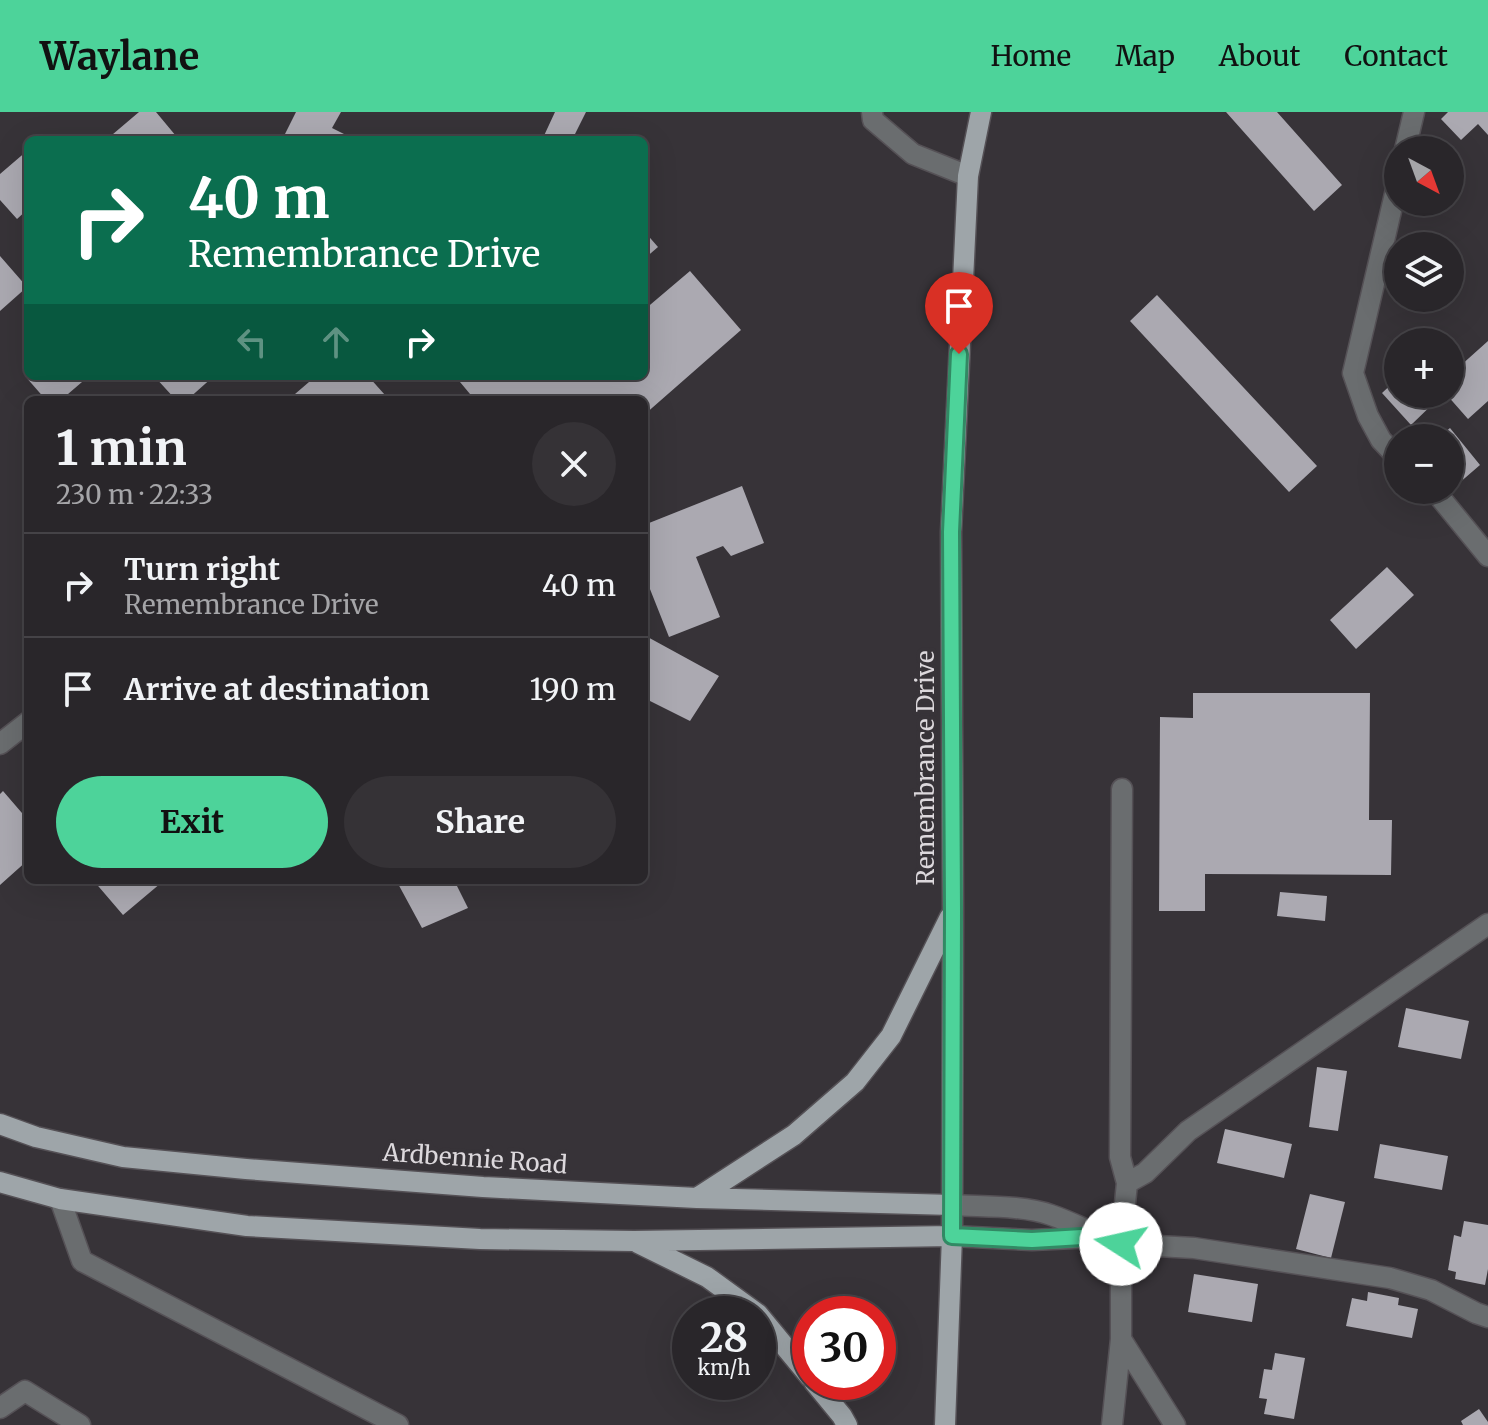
<!DOCTYPE html>
<meta charset="utf-8">
<style>
body{margin:0;font-family:Merriweather,serif;background:#353236;color:#f1f3f6;height:100vh;display:flex;flex-direction:column;font-size:30px;white-space:nowrap}
*{box-sizing:border-box;margin:0}
p{font-size:26px;color:#a5a5a8}
.icon{flex:none;width:44px;height:44px;fill:none;stroke:currentColor;stroke-width:2;stroke-linecap:round;stroke-linejoin:round}
.map{position:relative;flex:1;overflow:hidden}
.panel{position:absolute;left:24px;top:284px;width:624px;height:488px;display:flex;flex-direction:column;background:#29262a;border-radius:12px;box-shadow:0 8px 32px #0002,0 0 0 2px #454347}
.panel>*{flex:none}
.hud{position:absolute;left:24px;top:24px;width:624px;height:244px;border-radius:12px;box-shadow:0 8px 32px #0002,0 0 0 2px #454347;background:#0b6e4f;color:#fff;overflow:hidden}
.needle{width:52px;rotate:139deg}
.buttons{position:absolute;left:1384px;top:24px;display:grid;gap:16px}
.buttons a{display:grid;place-items:center;width:80px;height:80px;border-radius:50%;background:#29262a;box-shadow:0 8px 32px #0002,0 0 0 2px #454347;font-size:40px}
.speed{position:absolute;left:672px;top:1184px;display:flex;gap:16px;font-size:40px;font-weight:700;text-align:center}
.speed>*{display:grid;place-content:center;width:104px;height:104px;border-radius:50%;background:#29262a;box-shadow:0 8px 32px #0002,0 0 0 2px #454347;line-height:1}
.speed small{font-size:20px;font-weight:400}
.speed .limit{border:12px solid #d22;background:#fff;color:#111}
.pin{position:absolute;display:grid;place-items:center;width:68px;height:68px;color:#fff;margin:-82px -34px;border-radius:50% 50% 50% 0;rotate:-45deg;box-shadow:0 0 8px #0007}
.pin .icon{rotate:45deg}
.me{position:absolute;width:88px;margin:-44px;rotate:280deg;stroke-linejoin:round;filter:drop-shadow(0 0 6px #0008)}
.turn{display:flex;align-items:center;gap:28px;height:168px;padding:0 32px;font-size:36px}
.turn .icon{width:104px;height:104px;stroke-width:2.5}
.turn b{display:block;font-size:56px;line-height:68px}
.lanes{display:flex;align-items:center;height:76px;padding:0 32px;background:#0003;justify-content:center;gap:40px;direction:ltr}
.lanes .off{opacity:.35}
.round{display:grid;place-items:center;flex:none;width:84px;height:84px;border-radius:42px;background:#353236}
.summary{display:flex;align-items:center;justify-content:space-between;height:136px;padding:0 32px}
h1{font-size:48px;font-weight:700;line-height:60px}
.primary-button{display:flex;gap:16px;margin-top:auto;padding:16px 32px}
.primary-button a{flex:1;height:92px;border-radius:48px;background:#4dd39a;color:#111;font-size:32px;font-weight:700;line-height:92px;text-align:center}
.primary-button a+a{background:#353236;color:#f1f3f6}
ul{padding:0;list-style:none}
li{display:flex;align-items:center;gap:24px;height:104px;padding:0 32px;border-top:2px solid #454347}
li div{flex:1}
li b{display:block;font-size:30px}
li em{font-style:normal}
header{display:flex;align-items:center;gap:48px;box-sizing:border-box;height:112px;padding:0 40px;background:#4dd39a;color:#111}
header strong{font-size:38px}
nav{display:flex;gap:44px;margin-inline-start:auto;font-size:28px}
.map>svg:first-child{display:block}
</style>
<header>
<strong>Waylane</strong>
<nav><a>Home</a><a>Map</a><a>About</a><a>Contact</a></nav>
</header>
<div class="map">
<svg width="1488" height="1313" viewBox="0 0 1488 1313">
<rect width="100%" height="100%" fill="#373338"/>
<path fill="#aba9b1" d="M 139,0 L 156,0 L 176,24 L 171,28 L 106,28 Z
M 296,0 L 341,0 L 332,16 L 356,28 L 282,28 Z
M 555,0 L 586,0 L 572,28 L 542,28 Z
M 1226,0 L 1277,0 L 1342,73 L 1314,99 Z
M 1448,0 L 1488,0 L 1488,23 L 1478,12 L 1461,28 L 1441,7 Z
M 28,38 L 28,97 L 17,107 L 0,88 L 0,62 Z
M 644,119 L 658,135 L 644,147 Z
M 0,144 L 27,175 L 0,199 Z
M 690,159 L 741,218 L 644,303 L 644,288 L 475,288 L 455,264 L 644,264 L 644,198 Z
M 1157,183 L 1317,354 L 1289,380 L 1130,209 Z
M 1488,229 L 1488,289 L 1468,307 L 1446,282 L 1450,282 L 1450,263 Z
M 25,264 L 89,264 L 61,288 L 46,288 Z
M 154,264 L 214,264 L 187,288 L 176,288 Z
M 316,264 L 368,264 L 385,283 L 378,288 L 288,288 Z
M 1398,266 L 1398,282 L 1435,282 L 1439,286 L 1411,313 L 1382,281 Z
M 1450,316 L 1480,353 L 1458,372 L 1450,363 L 1450,326 L 1438,326 Z
M 742,374 L 764,431 L 731,444 L 723,434 L 696,445 L 720,505 L 669,525 L 644,462 L 644,413 Z
M 1387,455 L 1414,483 L 1356,537 L 1330,508 Z
M 644,523 L 719,564 L 690,609 L 644,586 Z
M 1193,581 L 1370,581 L 1369,708 L 1392,708 L 1391,763 L 1205,762 L 1205,799 L 1159,799 L 1160,605 L 1193,606 Z
M 3,679 L 28,708 L 28,748 L 0,773 L 0,682 Z
M 93,768 L 159,768 L 161,771 L 123,803 Z
M 396,768 L 454,768 L 468,796 L 422,816 Z
M 1280,780 L 1327,784 L 1325,809 L 1277,804 Z
M 1406,896 L 1469,909 L 1461,947 L 1398,935 Z
M 1317,955 L 1347,959 L 1338,1019 L 1309,1015 Z
M 1225,1017 L 1292,1032 L 1284,1066 L 1217,1051 Z
M 1380,1032 L 1448,1044 L 1442,1078 L 1374,1066 Z
M 1310,1082 L 1345,1090 L 1331,1146 L 1296,1137 Z
M 1464,1109 L 1488,1113 L 1488,1157 L 1485,1173 L 1455,1167 L 1456,1160 L 1448,1158 L 1454,1123 L 1461,1125 Z
M 1194,1162 L 1258,1172 L 1252,1210 L 1188,1200 Z
M 1368,1180 L 1399,1186 L 1398,1193 L 1418,1197 L 1412,1226 L 1346,1214 L 1352,1186 L 1367,1189 Z
M 1275,1241 L 1305,1246 L 1294,1307 L 1264,1302 L 1267,1287 L 1259,1286 L 1264,1257 L 1272,1258 Z
M 1479,1297 L 1488,1310 L 1488,1313 L 1463,1313 L 1461,1309 Z"/>
<g fill="none" stroke-linecap="round" stroke-linejoin="round">
<defs>
<path id="minor" d="M 872,0 L 873,8 L 913,42 L 968,64
M 1405,38 L 1414,0
M 1398,69 L 1353,261 L 1368,304 L 1381,328 L 1398,346
M 1434,378 L 1488,444
M 0,632 L 28,610
M 1122,677 L 1120,1045 L 1127,1071
M 1488,812 L 1188,1019 L 1145,1061 L 1127,1071 L 1121,1132 L 1194,1136 L 1390,1166 L 1431,1178 L 1476,1201 L 1488,1205
M 60,1087 L 82,1149 L 398,1313
M 952,1093 C 983,1095 1022,1093 1051,1103 C 1075,1111 1097,1124 1121,1132 L 1121,1227 L 1112,1313
M 952,1124 L 1032,1128 L 1095,1125
M 1121,1227 L 1175,1313
M 0,1296 L 25,1279 L 80,1313"/>
<path id="major" d="M 0,1012 L 36,1025 L 123,1045 L 246,1057 L 483,1075 L 697,1086 L 952,1093
M 0,1070 L 60,1087 L 247,1114 L 480,1127 L 634,1129 L 952,1124
M 697,1086 L 794,1023 L 855,970 L 891,924 L 950,805
M 638,1131 L 707,1165 L 758,1202
M 758,1202 L 810,1265
M 814,1270 L 842,1304 L 847,1313
M 945,1313 L 952,1124 L 953,799 L 951,420 L 968,64 L 981,0"/>
</defs>
<use href="#minor" stroke="#555156" stroke-width="23"/>
<use href="#major" stroke="#555156" stroke-width="23"/>
<use href="#minor" stroke="#6a6d6f" stroke-width="20"/>
<use href="#major" stroke="#9ea5a9" stroke-width="20"/>
</g>
<g fill="none" stroke-linecap="round" stroke-linejoin="round">
<defs>
<path id="route" d="M 959,242 L 951,420 L 953,799 L 952,1124 L 1032,1128 L 1099,1124 L 1121,1132"/>
</defs>
<use href="#route" stroke="#328964" stroke-width="20"/>
<use href="#route" stroke="#4dd39a" stroke-width="14"/>
</g>
<g text-anchor="middle" stroke-width="8" stroke-linejoin="round" paint-order="stroke">
<g font-size="24" fill="#dcd8dc" stroke="#373338">
<text transform="translate(926 656) rotate(-90)" y="8">Remembrance Drive</text>
<text transform="translate(475 1047) rotate(4)" y="8">Ardbennie Road</text>
</g>
</g>
</svg>
<div class="buttons">
<a><svg class="needle" viewBox="-14 -14 28 28"><path d="M0-13l5 13h-10z" fill="#e53935"/><path d="M0 13l5-13h-10z" fill="#a5a5a8"/></svg></a>
<a><svg class="icon" aria-label="layers" viewBox="0 0 24 24"><path d="M12 4l9 5-9 5-9-5zM3 14l9 5 9-5"/></svg></a>
<a>+</a>
<a>−</a>
</div>
<div class="speed"><div>28<small>km/h</small></div><div class="limit">30</div></div>
<div class="pin" style="left:959px;top:242px;background:#d93025"><svg class="icon" aria-label="arrive" viewBox="0 0 24 24"><path d="M6 21V4h12l-3 4 3 4H6"/></svg></div>
<svg class="me" style="left:1121px;top:1132px" viewBox="-20 -20 40 40"><circle r="19" fill="#fff"/><path d="M0-13L10 11 0 6-10 11z" fill="#4dd39a"/></svg>
<div class="hud">
<div class="turn"><svg class="icon" aria-label="right" viewBox="0 0 24 24"><path d="M7 20v-9h11M14 6l5 5-5 5"/></svg><div><b>40 m</b>Remembrance Drive</div></div>
<div class="lanes"><svg class="icon off" aria-label="left" viewBox="0 0 24 24"><path d="M17 20v-9H6M10 6l-5 5 5 5"/></svg><svg class="icon off" aria-label="ahead" viewBox="0 0 24 24"><path d="M12 20V5M6 11l6-6 6 6"/></svg><svg class="icon" aria-label="right" viewBox="0 0 24 24"><path d="M7 20v-9h11M14 6l5 5-5 5"/></svg></div>
</div>
<section class="panel">
<div class="summary"><div><h1>1 min</h1><p>230 m · 22:33</p></div><a class="round"><svg class="icon" aria-label="close" viewBox="0 0 24 24"><path d="M6 6l12 12M18 6L6 18"/></svg></a></div>
<ul>
<li><svg class="icon" aria-label="right" viewBox="0 0 24 24"><path d="M7 20v-9h11M14 6l5 5-5 5"/></svg><div><b>Turn right</b><p>Remembrance Drive</p></div><em>40 m</em></li>
<li><svg class="icon" aria-label="arrive" viewBox="0 0 24 24"><path d="M6 21V4h12l-3 4 3 4H6"/></svg><div><b>Arrive at destination</b></div><em>190 m</em></li>
</ul>
<div class="primary-button"><a>Exit</a><a>Share</a></div>
</section>
</div>
